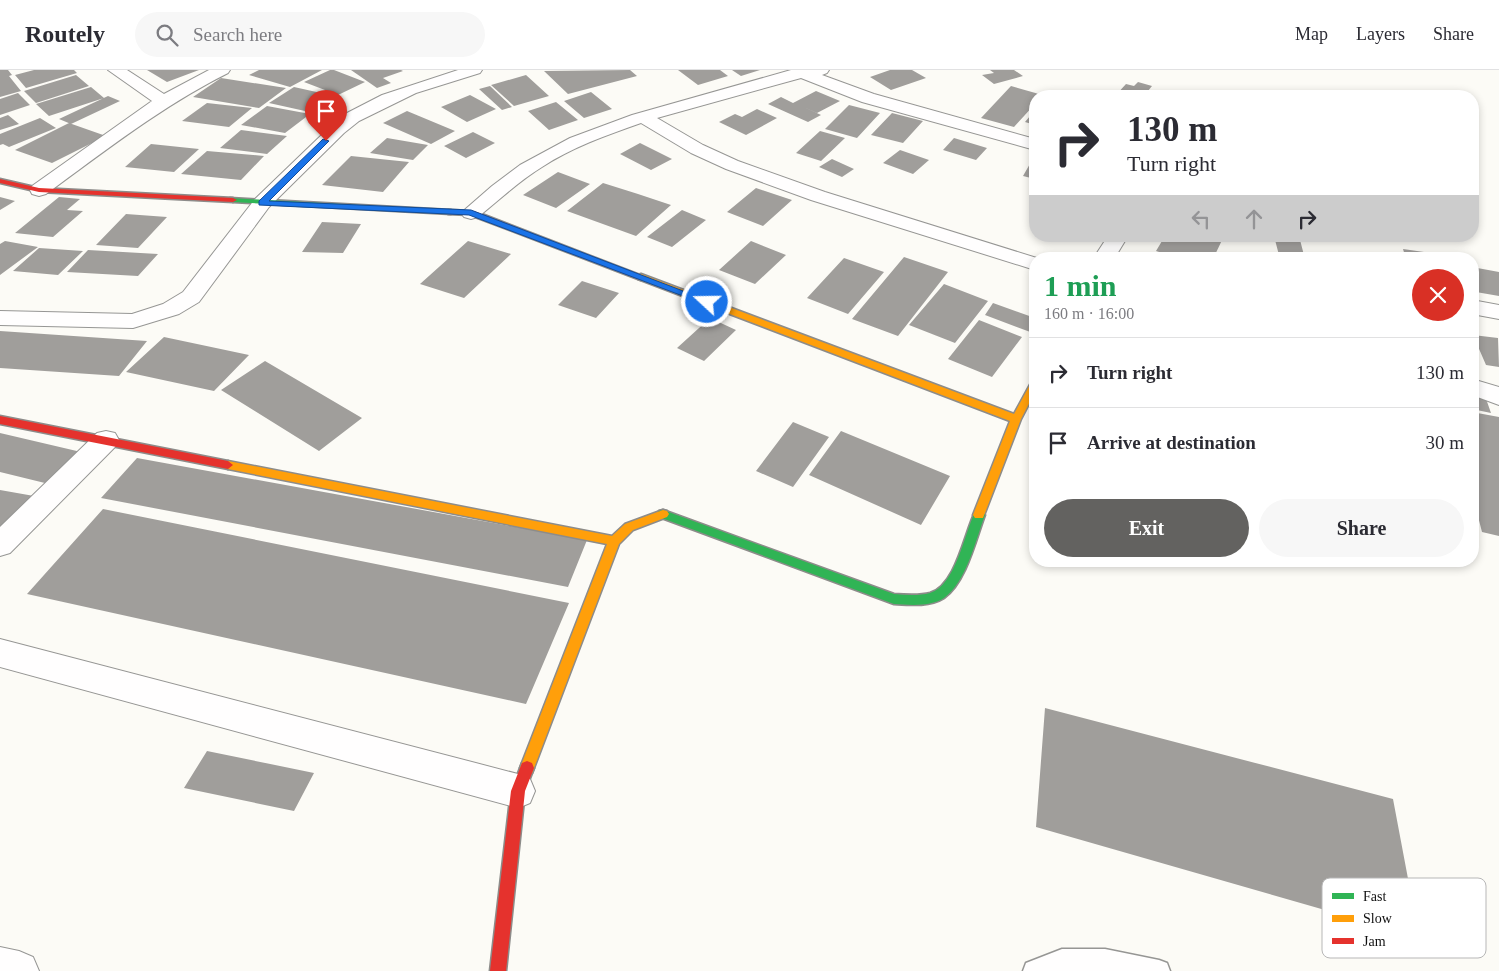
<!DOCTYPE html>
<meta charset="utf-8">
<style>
body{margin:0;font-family:"Times New Roman",serif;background:#f7f7f7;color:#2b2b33;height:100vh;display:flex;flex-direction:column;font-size:19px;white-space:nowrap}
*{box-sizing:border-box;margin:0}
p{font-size:16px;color:#7c7c81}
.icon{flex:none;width:28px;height:28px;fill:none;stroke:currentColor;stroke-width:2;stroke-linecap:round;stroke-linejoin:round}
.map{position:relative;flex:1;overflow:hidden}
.details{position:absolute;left:1029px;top:182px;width:450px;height:315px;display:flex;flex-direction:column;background:#fff;border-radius:20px;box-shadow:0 2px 8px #0003}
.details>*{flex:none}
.banner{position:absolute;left:1029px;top:20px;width:450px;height:152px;border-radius:20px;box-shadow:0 2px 8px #0003;background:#fff;color:#2b2b33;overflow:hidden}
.pin{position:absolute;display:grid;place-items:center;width:42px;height:42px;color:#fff;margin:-51px -21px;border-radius:50% 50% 50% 0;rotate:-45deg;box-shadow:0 0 5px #0007}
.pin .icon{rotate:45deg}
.me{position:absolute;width:55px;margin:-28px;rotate:291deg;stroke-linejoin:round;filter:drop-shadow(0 0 4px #0008)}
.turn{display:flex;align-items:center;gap:18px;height:105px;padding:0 15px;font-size:22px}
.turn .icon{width:65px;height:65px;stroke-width:2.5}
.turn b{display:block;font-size:35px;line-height:42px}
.lanes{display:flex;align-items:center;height:48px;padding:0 15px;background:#0003;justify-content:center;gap:25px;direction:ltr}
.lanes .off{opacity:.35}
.round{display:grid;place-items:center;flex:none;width:52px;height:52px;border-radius:26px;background:#f7f7f7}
.head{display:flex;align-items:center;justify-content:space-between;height:85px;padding:0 15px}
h1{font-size:30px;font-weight:700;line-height:38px;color:#1e9e55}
.cta{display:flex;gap:10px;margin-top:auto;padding:10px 15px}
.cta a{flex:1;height:58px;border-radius:30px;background:#636260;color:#fff;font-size:20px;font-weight:700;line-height:58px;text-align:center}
.cta a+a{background:#f7f7f7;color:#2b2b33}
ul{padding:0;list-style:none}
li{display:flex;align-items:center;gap:15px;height:70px;padding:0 15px;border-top:1px solid #e1e1e2}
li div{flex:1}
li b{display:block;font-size:19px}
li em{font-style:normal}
header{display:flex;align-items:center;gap:30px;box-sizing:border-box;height:70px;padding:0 25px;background:#fff;border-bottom:1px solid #e1e1e2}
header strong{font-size:24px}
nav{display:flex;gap:28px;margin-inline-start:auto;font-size:18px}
.search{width:350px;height:45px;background:#f7f7f7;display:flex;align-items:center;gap:12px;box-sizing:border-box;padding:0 18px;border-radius:28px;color:#7c7c81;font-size:19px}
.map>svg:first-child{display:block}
</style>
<header>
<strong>Routely</strong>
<div class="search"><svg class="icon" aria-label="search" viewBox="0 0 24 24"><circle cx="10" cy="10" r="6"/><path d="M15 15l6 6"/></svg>Search here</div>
<nav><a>Map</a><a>Layers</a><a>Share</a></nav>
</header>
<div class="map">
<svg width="1499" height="901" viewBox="0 0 1499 901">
<rect width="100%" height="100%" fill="#fcfbf6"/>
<path fill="#a09e9b" d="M 0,0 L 8,0 L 12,5 L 9,6 L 21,21 L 0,27 Z
M 34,0 L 74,0 L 77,3 L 26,18 L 15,5 Z
M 147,0 L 199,0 L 167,12 Z
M 259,0 L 322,0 L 290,17 L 249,5 Z
M 330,0 L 334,0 L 365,12 L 338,25 L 304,12 Z
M 351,0 L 401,0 L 403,1 L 383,8 L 391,13 L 377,18 Z
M 630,0 L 637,6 L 568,24 L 544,1 Z
M 678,0 L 720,0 L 728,6 L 698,15 Z
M 732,0 L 760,0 L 741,6 Z
M 890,0 L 912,0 L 926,8 L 891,20 L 870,7 Z
M 990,0 L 1014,0 L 1023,6 L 994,14 L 982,5 L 994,3 Z
M 76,5 L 89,16 L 36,33 L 24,21 Z
M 526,5 L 549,26 L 514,36 L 491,15 Z
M 221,8 L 286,18 L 259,38 L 193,27 Z
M 1138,12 L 1152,16 L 1148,21 L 1155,23 L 1152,26 L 1115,26 L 1126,14 L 1134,16 Z
M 490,16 L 512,37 L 502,40 L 479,19 Z
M 1011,16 L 1046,26 L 1035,26 L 1035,34 L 1014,57 L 981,48 Z
M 91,17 L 104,28 L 49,46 L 36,34 Z
M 294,17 L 339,27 L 314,43 L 269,33 Z
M 816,21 L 840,31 L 817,43 L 804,37 L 821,45 L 808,52 L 768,34 L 781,27 L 793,33 Z
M 591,22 L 612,39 L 584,48 L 564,31 Z
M 18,23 L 30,35 L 0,45 L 0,29 Z
M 470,25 L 496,39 L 467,52 L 441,37 Z
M 108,26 L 120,31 L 71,54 L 59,49 Z
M 556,32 L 578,50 L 549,60 L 528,41 Z
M 207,33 L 252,38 L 229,57 L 182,51 Z
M 849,35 L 880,43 L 857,68 L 825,59 Z
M 267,36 L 310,44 L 285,63 L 241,55 Z
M 757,39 L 777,48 L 746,65 L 719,52 L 735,44 L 742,47 Z
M 1035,40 L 1035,55 L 1025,52 Z
M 407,41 L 455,61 L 431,74 L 383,53 Z
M 892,43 L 923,51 L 903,73 L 871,65 Z
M 8,45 L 19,54 L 0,60 L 0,48 Z
M 40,48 L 56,58 L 9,77 L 3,74 L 0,75 L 0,64 Z
M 69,53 L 106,66 L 52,93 L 15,80 Z
M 241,60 L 287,66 L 267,84 L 220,78 Z
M 820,61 L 845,68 L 821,91 L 796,83 Z
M 473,62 L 495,73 L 466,88 L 444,76 Z
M 387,68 L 428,75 L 413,90 L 370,83 Z
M 954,68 L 987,78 L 976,90 L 943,80 Z
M 640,73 L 672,89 L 651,100 L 620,84 Z
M 151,74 L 199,79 L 174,102 L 125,97 Z
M 900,80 L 929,90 L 913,104 L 883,93 Z
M 207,81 L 264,86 L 241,110 L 181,104 Z
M 1035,85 L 1035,109 L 1023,106 Z
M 351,86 L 409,92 L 383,122 L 322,115 Z
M 832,89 L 854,99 L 842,107 L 819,97 Z
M 558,102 L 590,114 L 556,138 L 523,125 Z
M 603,113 L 638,124 L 671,135 L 636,166 L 567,141 Z
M 756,118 L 792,130 L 763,156 L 727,142 Z
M 0,127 L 15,131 L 0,140 Z
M 59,127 L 80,129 L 67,140 L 83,141 L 53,167 L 15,163 Z
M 682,140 L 706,150 L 672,177 L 647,167 Z
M 126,144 L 167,147 L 138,178 L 96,175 Z
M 322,152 L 361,154 L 343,183 L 302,182 Z
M 1165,166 L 1224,166 L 1213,189 L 1181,189 L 1156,181 Z
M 1274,166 L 1299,166 L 1305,189 L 1280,189 Z
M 5,171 L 38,177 L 0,205 L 0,174 Z
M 468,171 L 511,184 L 464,228 L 420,214 Z
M 751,171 L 786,185 L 755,214 L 719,200 Z
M 39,178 L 83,181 L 58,205 L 13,201 Z
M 1403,179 L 1424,182 L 1426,189 L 1406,189 Z
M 88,180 L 158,184 L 138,206 L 67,202 Z
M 1427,183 L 1457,188 L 1457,189 L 1429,189 Z
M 904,187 L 948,202 L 898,266 L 852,249 Z
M 844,188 L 884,202 L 848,244 L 807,228 Z
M 1472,197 L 1499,202 L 1499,226 L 1476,222 L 1472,213 Z
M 582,211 L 619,223 L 596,248 L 558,235 Z
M 944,214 L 988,231 L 955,273 L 909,255 Z
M 993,233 L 1035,248 L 1033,263 L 985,245 Z
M 710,248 L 736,260 L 704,291 L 677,278 Z
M 979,250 L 1022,267 L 992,307 L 948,289 Z
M 0,261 L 147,271 L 119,306 L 0,298 Z
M 1473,265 L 1498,268 L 1499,297 L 1486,295 Z
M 164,267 L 249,285 L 214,321 L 126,302 Z
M 265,291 L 362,348 L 319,381 L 221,320 Z
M 1472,321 L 1484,323 L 1491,343 L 1472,339 Z
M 1472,342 L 1499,347 L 1499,466 L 1482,462 L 1472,423 Z
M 793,352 L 829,367 L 793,417 L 756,401 Z
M 841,361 L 950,406 L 921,455 L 809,405 Z
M 0,363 L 81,382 L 49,414 L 0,402 Z
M 137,388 L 587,470 L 568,517 L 101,428 Z
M 0,420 L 34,426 L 0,462 Z
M 103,439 L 569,533 L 526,634 L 27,524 Z
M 1045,638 L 1393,729 L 1419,867 L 1036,757 Z
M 207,681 L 314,703 L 294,741 L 184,718 Z"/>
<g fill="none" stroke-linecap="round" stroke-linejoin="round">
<defs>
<path id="lane" d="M 1062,879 L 1105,879 L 1159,890 L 1167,893 L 1170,901 L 1023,901 L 1026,893 Z"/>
<path id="street" d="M 108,0 L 127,0 L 164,24 L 209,0 L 230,0 L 228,3 C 162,36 105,81 46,124 L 39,126 L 32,124 L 30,120 L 32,116 L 152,31 Z
M 458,0 L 482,0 L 480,3 L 416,23 L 359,51 L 344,63 L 269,137 L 199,232 L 179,244 L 133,258 L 0,255 L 0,241 L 132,244 L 163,234 L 183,222 L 255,129 L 332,55 L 347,43 L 382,25 Z
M 791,0 L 829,0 L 827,3 L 822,5 L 874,24 L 1035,69 L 1035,80 L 862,32 L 801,8 L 657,48 L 703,75 L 738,91 L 825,122 L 1040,189 L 1035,189 L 1035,200 L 811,130 L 726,99 L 691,83 L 641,53 C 607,65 572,77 542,97 C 519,111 499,130 478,147 L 471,149 L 464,147 L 461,143 L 492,116 L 520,95 L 570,68 L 632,45 Z
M 1108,166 L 1128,166 L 1114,189 L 1093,189 Z
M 1472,230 L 1499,235 L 1499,249 L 1472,244 Z
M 1472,309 L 1499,317 L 1499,335 L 1472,325 Z
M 106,361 L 115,363 L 119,370 L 115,377 L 10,483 L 0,486 L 0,457 L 97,363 Z
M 0,569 L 518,704 L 530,709 L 535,721 L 530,733 L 518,738 L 0,597 Z
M 0,877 L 19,881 L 33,887 L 39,901 L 0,901 Z"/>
<path id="fast" d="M 230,128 L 451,140 L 455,142 L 451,144 L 233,132 L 229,130 Z
M 663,440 L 894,524 C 906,525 919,526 930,523 C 956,515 964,464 975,442 L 983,442 L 985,445 C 976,469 966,513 944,528 C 930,537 910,535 894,534 L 659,447 L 657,444 L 659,441 Z"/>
<path id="slow" d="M 641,204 L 1014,344 L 1032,311 L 1035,310 L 1035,322 L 1021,349 L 983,448 L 975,448 L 973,445 L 1010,351 L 638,209 L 638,205 Z
M 228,391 L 612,466 L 625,454 L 663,440 L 667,441 L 669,444 L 667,447 L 633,460 L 619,474 L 534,698 L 532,703 L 527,705 L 522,703 L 520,698 L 607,474 L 228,399 L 223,395 Z"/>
<path id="jam" d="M 0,109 L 39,118 L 233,128 L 237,130 L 233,132 L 39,122 L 0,113 Z
M 448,140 L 474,141 L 645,207 L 641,210 L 638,209 L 470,145 L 448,144 Z
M 0,346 L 228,391 L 233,395 L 228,399 L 0,354 Z
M 527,691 L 532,693 L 534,698 L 525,721 L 506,901 L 490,901 L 511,721 L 522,693 Z"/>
</defs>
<use href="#lane" stroke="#969694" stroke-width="3"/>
<use href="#street" stroke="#969694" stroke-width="2"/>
<use href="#fast" stroke="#8d8c8a" stroke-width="3"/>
<use href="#slow" stroke="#8d8c8a" stroke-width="3"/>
<use href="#jam" stroke="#8d8c8a" stroke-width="3"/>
<use href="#lane" fill="#fffefe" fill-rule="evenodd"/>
<use href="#street" fill="#fffefe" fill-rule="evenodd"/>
<use href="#fast" fill="#30b455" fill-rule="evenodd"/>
<use href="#slow" fill="#ff9f0a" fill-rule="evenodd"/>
<use href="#jam" fill="#e5322d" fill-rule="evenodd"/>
</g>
<path fill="#1a73e8" stroke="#114b97" d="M 323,69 L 329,71 L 269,131 L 471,140 L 712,232 L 707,235 L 704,234 L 469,145 L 259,135 L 259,131 Z"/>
<rect x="1322" y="808" width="164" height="80" rx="8" fill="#fff" stroke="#b7b7b7" stroke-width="1"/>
<rect x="1332" y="823" width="22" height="6" fill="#30b455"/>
<rect x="1332" y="845" width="22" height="7" fill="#ff9f0a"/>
<rect x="1332" y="868" width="22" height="6" fill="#e5322d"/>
<g font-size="14" fill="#101010">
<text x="1363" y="831">Fast</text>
<text x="1363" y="853">Slow</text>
<text x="1363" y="876">Jam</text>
</g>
</svg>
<div class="pin" style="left:326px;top:71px;background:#d93025"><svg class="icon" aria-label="arrive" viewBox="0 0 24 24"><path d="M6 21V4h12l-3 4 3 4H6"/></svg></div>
<svg class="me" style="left:707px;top:232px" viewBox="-20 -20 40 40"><circle r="17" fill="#1a73e8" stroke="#fff" stroke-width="3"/><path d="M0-11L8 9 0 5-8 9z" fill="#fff"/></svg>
<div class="banner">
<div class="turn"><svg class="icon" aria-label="right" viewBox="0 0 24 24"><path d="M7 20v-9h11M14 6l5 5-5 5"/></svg><div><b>130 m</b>Turn right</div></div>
<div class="lanes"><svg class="icon off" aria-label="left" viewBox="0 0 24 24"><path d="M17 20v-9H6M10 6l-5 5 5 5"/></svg><svg class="icon off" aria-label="ahead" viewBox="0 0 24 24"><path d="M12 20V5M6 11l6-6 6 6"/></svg><svg class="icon" aria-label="right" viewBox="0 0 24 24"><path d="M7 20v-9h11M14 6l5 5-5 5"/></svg></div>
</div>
<section class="details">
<div class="head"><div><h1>1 min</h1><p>160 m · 16:00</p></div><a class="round" style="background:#d93025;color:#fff"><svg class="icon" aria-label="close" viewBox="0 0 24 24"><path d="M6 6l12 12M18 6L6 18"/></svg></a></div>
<ul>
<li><svg class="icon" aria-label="right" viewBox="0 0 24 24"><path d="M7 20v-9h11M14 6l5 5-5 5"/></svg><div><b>Turn right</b></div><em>130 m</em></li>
<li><svg class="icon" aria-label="arrive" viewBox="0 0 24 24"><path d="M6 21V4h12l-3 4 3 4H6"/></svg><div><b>Arrive at destination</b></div><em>30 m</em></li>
</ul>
<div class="cta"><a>Exit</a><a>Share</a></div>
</section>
</div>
